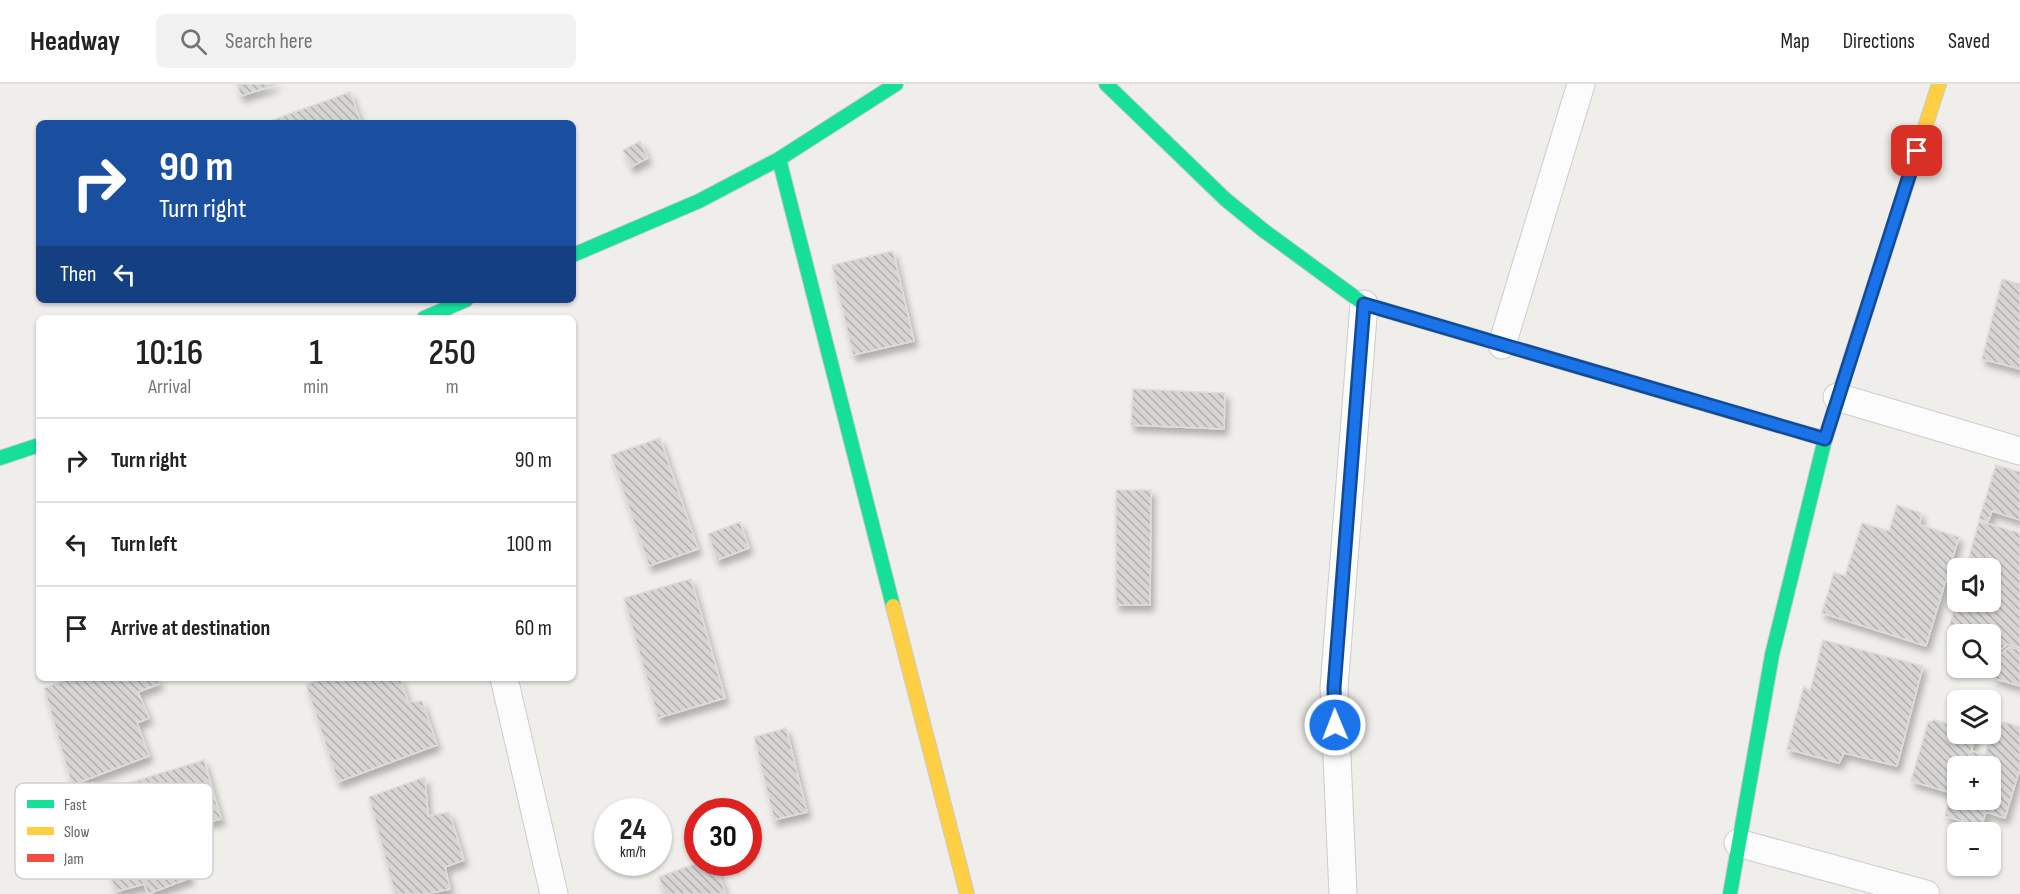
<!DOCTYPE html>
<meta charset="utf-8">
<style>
body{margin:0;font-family:"Sofia Sans Condensed",sans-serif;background:#f2f2f2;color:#222;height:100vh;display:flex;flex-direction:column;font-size:22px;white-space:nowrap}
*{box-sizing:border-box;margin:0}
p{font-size:20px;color:#767676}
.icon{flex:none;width:33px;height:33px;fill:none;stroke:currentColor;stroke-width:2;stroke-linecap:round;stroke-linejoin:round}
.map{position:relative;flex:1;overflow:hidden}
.sheet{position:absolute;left:36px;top:231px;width:540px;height:366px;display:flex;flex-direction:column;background:#fff;border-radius:9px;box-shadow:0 2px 4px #0004}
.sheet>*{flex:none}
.hud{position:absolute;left:36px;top:36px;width:540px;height:183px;border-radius:9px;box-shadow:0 2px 4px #0004;background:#1a4fa0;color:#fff;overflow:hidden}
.fabs{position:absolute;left:1947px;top:474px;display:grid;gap:12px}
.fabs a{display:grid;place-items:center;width:54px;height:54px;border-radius:9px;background:#fff;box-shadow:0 2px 4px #0004;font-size:30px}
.speed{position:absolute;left:594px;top:714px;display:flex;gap:12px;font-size:30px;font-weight:700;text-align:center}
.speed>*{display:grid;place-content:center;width:78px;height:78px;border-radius:50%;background:#fff;box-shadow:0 2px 4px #0004;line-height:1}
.speed small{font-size:15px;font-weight:400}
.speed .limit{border:9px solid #d22;background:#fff;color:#111}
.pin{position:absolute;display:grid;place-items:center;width:51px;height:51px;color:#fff;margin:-26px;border-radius:12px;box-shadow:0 3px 9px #0006}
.me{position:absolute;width:66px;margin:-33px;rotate:359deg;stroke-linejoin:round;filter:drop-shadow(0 0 4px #0008)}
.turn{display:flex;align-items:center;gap:21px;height:126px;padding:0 24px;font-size:27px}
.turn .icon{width:78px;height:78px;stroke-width:2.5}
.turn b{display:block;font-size:42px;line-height:51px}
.then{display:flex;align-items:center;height:57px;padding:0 24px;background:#0003;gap:12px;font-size:22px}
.eta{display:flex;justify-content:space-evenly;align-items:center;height:102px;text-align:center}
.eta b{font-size:36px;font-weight:600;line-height:42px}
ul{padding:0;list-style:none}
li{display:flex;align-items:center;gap:18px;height:84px;padding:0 24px;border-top:2px solid #e0e0e0}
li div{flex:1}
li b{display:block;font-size:22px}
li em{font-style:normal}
header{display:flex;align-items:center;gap:36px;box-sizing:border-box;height:84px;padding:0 30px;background:#fff;border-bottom:2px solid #e0e0e0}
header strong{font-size:28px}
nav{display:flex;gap:33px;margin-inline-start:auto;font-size:21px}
.search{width:420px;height:54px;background:#f2f2f2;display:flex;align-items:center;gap:15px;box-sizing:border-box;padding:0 21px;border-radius:9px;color:#767676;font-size:22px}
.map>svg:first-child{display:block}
</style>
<header>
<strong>Headway</strong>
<div class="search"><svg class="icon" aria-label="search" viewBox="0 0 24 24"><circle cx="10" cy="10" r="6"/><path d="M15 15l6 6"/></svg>Search here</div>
<nav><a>Map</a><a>Directions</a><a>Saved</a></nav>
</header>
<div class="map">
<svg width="2020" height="810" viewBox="0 0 2020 810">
<defs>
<pattern id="building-back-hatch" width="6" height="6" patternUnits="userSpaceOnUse" patternTransform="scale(1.5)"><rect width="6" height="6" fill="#d6d5d3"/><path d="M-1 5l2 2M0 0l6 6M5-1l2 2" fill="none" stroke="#b1b0af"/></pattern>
<filter id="shadow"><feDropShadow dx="3.5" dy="6" stdDeviation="3" flood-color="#0004"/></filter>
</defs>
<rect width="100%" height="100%" fill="#efeeea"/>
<path fill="url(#building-back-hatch)" stroke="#deddd9" stroke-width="1.5" fill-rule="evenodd" filter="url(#shadow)" d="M 237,0 L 277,0 L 241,12 Z
M 350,8 L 361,39 L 264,39 Z
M 640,57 L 648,74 L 631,83 L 623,66 Z
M 893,167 L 914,257 L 853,271 L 832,181 Z
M 2002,195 L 2020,200 L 2020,285 L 1982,275 Z
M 1133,305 L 1225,309 L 1224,345 L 1131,341 Z
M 660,354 L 698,465 L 649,482 L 611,371 Z
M 1996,381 L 2020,388 L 2020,436 L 1992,427 L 1988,438 L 1979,435 Z
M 1116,406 L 1151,406 L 1150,521 L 1116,521 Z
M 1897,421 L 1921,429 L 1920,441 L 1959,453 L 1926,562 L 1822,529 L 1834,488 L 1845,492 L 1862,439 L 1889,447 Z
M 1979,437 L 2020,449 L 2020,564 L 2008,560 L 2002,565 L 1990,562 L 1990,550 L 1958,550 L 1958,552 L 1947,549 L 1958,514 L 1958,518 L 1990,518 L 1990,484 L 1966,484 Z
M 740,438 L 749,464 L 717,476 L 708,450 Z
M 691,495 L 725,614 L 658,634 L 624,514 Z
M 1823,556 L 1923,582 L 1897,682 L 1844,669 L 1839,679 L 1787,665 L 1804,602 L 1810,607 Z
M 2009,563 L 2020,566 L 2020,602 L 1993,594 L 1999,572 Z
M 60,594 L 158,594 L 159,600 L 138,608 L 149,634 L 137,639 L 149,672 L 72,701 L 44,604 L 61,598 Z
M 324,594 L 400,594 L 408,618 L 422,617 L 437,661 L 338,698 L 306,601 Z
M 1935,636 L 1958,643 L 1958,650 L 1976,650 L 1971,667 L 1985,671 L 1994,641 L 2004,638 L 2020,643 L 2020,684 L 2005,734 L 1986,728 L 1981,743 L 1945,732 L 1951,709 L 1911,697 L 1928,638 ZM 1958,682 L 1990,682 L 1990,716 L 1958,716 Z
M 786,644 L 807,728 L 774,736 L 754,653 Z
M 204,676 L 221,735 L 180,745 L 190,794 L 148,810 L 144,800 L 115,808 L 89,711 Z
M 425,693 L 428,732 L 449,728 L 464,776 L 445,783 L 450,805 L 427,810 L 395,810 L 369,713 Z
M 700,778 L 714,778 L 726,810 L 665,810 L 659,793 Z"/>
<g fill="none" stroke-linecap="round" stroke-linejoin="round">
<defs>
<path id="street" d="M 1502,261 L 1581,0
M 1837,313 L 2020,367
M 504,594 L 554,810
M 1738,759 L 1926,810
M 1343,810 L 1334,604 L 1364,220"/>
<path id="fast" d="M 1106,0 L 1225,115 L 1263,146 L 1364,220 L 1528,268
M 779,75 L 893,522
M 573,171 L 699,117 L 779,75 L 896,0
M 424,234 L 466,216
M 0,374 L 39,361
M 1730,810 L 1772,571 L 1825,355 L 1850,276"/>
<path id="slow" d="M 1850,276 L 1939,0
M 1688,315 L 1825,355
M 893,522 L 967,810"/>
<path id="jam" d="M 1528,268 L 1688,315"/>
</defs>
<use href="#street" stroke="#cbcccc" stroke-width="29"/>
<use href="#fast" stroke="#cacacb" stroke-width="16"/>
<use href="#slow" stroke="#cacacb" stroke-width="16"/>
<use href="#jam" stroke="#cacacb" stroke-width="16"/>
<use href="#street" stroke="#fdfcfc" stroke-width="27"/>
<use href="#fast" stroke="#16e098" stroke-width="14"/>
<use href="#slow" stroke="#ffcf43" stroke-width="14"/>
<use href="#jam" stroke="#f24e42" stroke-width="14"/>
</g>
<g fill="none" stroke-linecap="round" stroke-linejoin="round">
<defs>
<path id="route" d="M 1335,641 L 1334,604 L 1364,220 L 1825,355 L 1917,67"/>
</defs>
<use href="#route" stroke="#114b97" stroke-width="15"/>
<use href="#route" stroke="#1a73e8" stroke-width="10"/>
</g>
<rect x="15" y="699" width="198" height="96" rx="9" fill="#fff" stroke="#cfd0d2" stroke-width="1.5"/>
<rect x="27" y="716" width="27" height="8" fill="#16e098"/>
<rect x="27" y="743" width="27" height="8" fill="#ffcf43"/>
<rect x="27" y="770" width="27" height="8" fill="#f24e42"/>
<g font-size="16" fill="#5f6368">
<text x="64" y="726">Fast</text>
<text x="64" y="753">Slow</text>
<text x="64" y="780">Jam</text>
</g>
</svg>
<div class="fabs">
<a><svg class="icon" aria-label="sound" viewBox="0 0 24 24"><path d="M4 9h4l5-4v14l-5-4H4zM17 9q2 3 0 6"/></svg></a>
<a><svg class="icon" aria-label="search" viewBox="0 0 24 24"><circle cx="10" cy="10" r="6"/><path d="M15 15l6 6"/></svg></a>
<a><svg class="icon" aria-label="layers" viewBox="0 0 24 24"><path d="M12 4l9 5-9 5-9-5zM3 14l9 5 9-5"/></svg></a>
<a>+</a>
<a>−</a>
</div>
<div class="speed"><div>24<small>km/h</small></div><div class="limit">30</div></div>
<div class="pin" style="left:1917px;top:67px;background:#d93025"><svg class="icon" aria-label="arrive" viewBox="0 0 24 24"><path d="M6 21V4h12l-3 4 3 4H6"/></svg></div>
<svg class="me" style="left:1335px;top:641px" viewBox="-20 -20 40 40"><circle r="17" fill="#1a73e8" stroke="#fff" stroke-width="3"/><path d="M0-11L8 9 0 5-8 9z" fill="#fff"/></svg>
<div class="hud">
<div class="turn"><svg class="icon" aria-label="right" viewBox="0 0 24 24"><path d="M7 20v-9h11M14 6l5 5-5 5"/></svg><div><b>90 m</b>Turn right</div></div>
<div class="then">Then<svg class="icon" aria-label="left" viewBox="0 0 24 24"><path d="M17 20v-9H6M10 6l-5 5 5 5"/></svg></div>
</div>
<section class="sheet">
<div class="eta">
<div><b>10:16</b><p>Arrival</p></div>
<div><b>1</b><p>min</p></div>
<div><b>250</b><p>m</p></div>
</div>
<ul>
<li><svg class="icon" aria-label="right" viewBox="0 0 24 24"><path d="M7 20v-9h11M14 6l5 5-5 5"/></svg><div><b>Turn right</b></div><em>90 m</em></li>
<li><svg class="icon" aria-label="left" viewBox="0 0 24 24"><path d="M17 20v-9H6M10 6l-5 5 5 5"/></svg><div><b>Turn left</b></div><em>100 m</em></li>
<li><svg class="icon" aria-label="arrive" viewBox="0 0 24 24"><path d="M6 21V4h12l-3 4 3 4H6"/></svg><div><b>Arrive at destination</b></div><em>60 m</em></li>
</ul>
</section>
</div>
